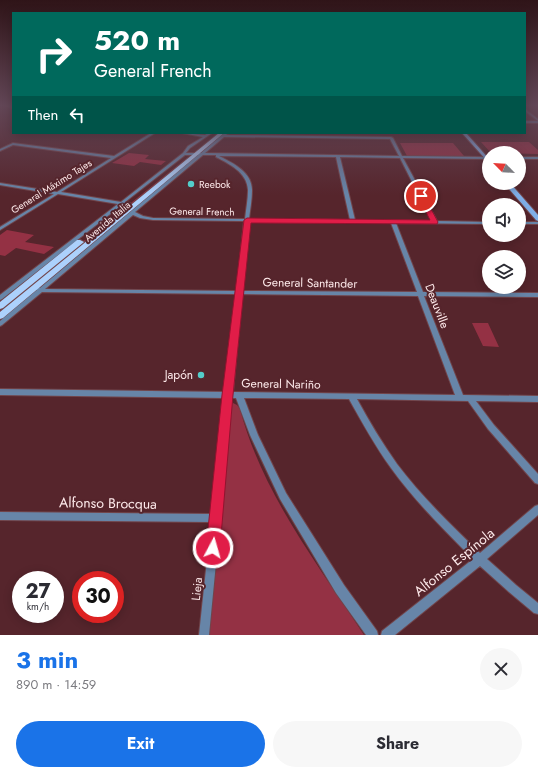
<!DOCTYPE html>
<meta charset="utf-8">
<style>
body{margin:0;font-family:Jost,sans-serif;background:#f7f7f7;color:#2b2b33;height:100vh;display:flex;flex-direction:column;font-size:15px;white-space:nowrap}
*{box-sizing:border-box;margin:0}
p{font-size:13px;color:#7c7c81}
.icon{flex:none;width:22px;height:22px;fill:none;stroke:currentColor;stroke-width:2;stroke-linecap:round;stroke-linejoin:round}
.map{position:relative;height:635px;overflow:hidden}
.panel{display:flex;flex-direction:column;background:#fff;flex:1}
.panel>*{flex:none}
.top-card{position:absolute;left:12px;top:12px;width:514px;height:122px;border-radius:0px;box-shadow:0 2px 10px #0003;background:#00695c;color:#fff;overflow:hidden}
.needle{width:26px;rotate:294deg}
.fabs{position:absolute;left:482px;top:146px;display:grid;gap:8px}
.fabs a{display:grid;place-items:center;width:44px;height:44px;border-radius:50%;background:#fff;box-shadow:0 2px 10px #0003;font-size:20px}
.speed{position:absolute;left:12px;top:571px;display:flex;gap:8px;font-size:20px;font-weight:700;text-align:center}
.speed>*{display:grid;place-content:center;width:52px;height:52px;border-radius:50%;background:#fff;box-shadow:0 2px 10px #0003;line-height:1}
.speed small{font-size:10px;font-weight:400}
.speed .limit{border:6px solid #d22;background:#fff;color:#111}
.pin{position:absolute;display:grid;place-items:center;width:34px;height:34px;color:#fff;margin:-17px;border:2px solid #fff;border-radius:50%;box-shadow:0 1px 4px #0007}
.me{position:absolute;width:44px;margin:-22px;rotate:6deg;stroke-linejoin:round;filter:drop-shadow(0 0 3px #0008)}
.turn{display:flex;align-items:center;gap:14px;height:84px;padding:0 16px;font-size:18px}
.turn .icon{width:52px;height:52px;stroke-width:2.5}
.turn b{display:block;font-size:28px;line-height:34px}
.then{display:flex;align-items:center;height:38px;padding:0 16px;background:#0003;gap:8px;font-size:15px}
.round{display:grid;place-items:center;flex:none;width:42px;height:42px;border-radius:21px;background:#f7f7f7}
.head{display:flex;align-items:center;justify-content:space-between;height:68px;padding:0 16px}
h1{font-size:24px;font-weight:700;line-height:30px;color:#1a73e8}
.action{display:flex;gap:8px;margin-top:auto;padding:8px 16px}
.action a{flex:1;height:46px;border-radius:24px;background:#1a73e8;color:#fff;font-size:16px;font-weight:700;line-height:46px;text-align:center}
.action a+a{background:#f7f7f7;color:#2b2b33}
.map>svg:first-child{display:block}
</style>
<div class="map">
<svg width="538" height="635" viewBox="0 0 538 635">
<rect width="100%" height="100%" fill="#56252c"/>
<path fill="#943144" d="M 481,142 L 529,142 L 538,150 L 538,154 L 491,153 Z
M 400,143 L 453,143 L 464,156 L 407,156 Z
M 129,153 L 149,155 L 145,159 L 166,161 L 161,165 L 140,162 L 134,166 L 112,163 Z
M 187,158 L 190,158 L 0,312 L 0,308 Z
M 7,230 L 34,235 L 25,242 L 54,247 L 44,254 L 16,248 L 5,256 L 0,255 L 0,235 Z
M 472,323 L 488,323 L 499,347 L 483,346 Z
M 233,403 L 237,405 L 240,409 C 262,493 317,563 364,635 L 206,635 L 231,404 Z"/>
<g fill="none" stroke-linecap="round" stroke-linejoin="round">
<defs>
<path id="street" d="M 6,106 L 13,106 L 13,108 Z
M 525,109 L 538,119 L 538,121 L 525,111 Z
M 525,121 L 538,121 L 538,123 L 525,123 Z
M 151,133 L 155,133 L 61,192 L 121,202 L 183,153 L 188,146 L 203,137 L 182,133 L 205,135 L 208,133 L 212,133 L 190,148 L 186,153 L 201,153 L 222,135 L 225,133 L 229,133 L 226,135 L 391,137 L 393,138 L 402,156 L 489,157 L 489,159 L 403,158 L 437,221 L 489,222 L 489,224 L 396,223 L 423,292 L 538,293 L 538,297 L 424,296 L 463,395 L 538,396 L 538,402 L 476,401 L 494,425 L 538,474 L 538,484 L 535,483 L 488,429 L 468,401 L 357,399 C 369,421 382,443 397,464 C 421,496 451,525 480,553 L 535,506 L 538,505 L 538,515 L 487,559 L 516,585 L 538,603 L 538,614 L 534,613 L 509,592 L 480,566 L 395,635 L 381,635 L 382,631 L 473,559 C 444,530 414,500 391,468 C 375,446 362,422 349,399 L 244,398 L 258,435 L 286,493 L 344,585 L 377,631 L 378,635 L 366,635 L 336,593 L 280,499 L 250,435 L 236,398 L 232,398 L 209,635 L 199,635 L 211,522 L 0,520 L 0,512 L 212,514 L 225,398 L 0,395 L 0,389 L 226,392 L 236,294 L 42,292 L 2,325 L 0,326 L 0,321 L 37,290 L 32,287 L 33,286 L 37,286 L 40,288 L 198,155 L 185,155 L 125,202 L 130,203 L 130,205 L 123,204 L 2,299 L 0,300 L 0,295 L 118,204 L 58,194 L 0,230 L 0,227 L 54,194 L 0,185 L 0,183 L 57,192 L 111,158 L 13,145 L 0,151 L 0,149 L 13,143 L 114,156 ZM 224,137 L 390,139 L 399,156 L 205,153 ZM 203,155 L 216,155 L 216,157 C 229,164 247,172 248,190 C 248,199 246,209 245,219 L 153,218 L 143,216 L 135,212 ZM 219,156 L 336,157 L 350,220 L 249,219 C 250,210 252,200 252,190 C 252,172 233,163 219,156 ZM 340,157 L 400,158 L 432,221 L 355,220 ZM 133,215 L 140,218 L 153,220 L 244,221 L 237,291 L 45,289 ZM 249,222 L 391,223 L 417,292 L 242,291 ZM 242,294 L 418,296 L 455,395 L 233,392 Z
M 519,157 L 538,157 L 538,159 L 519,159 Z
M 519,222 L 538,222 L 538,224 L 519,224 Z"/>
<path id="secondary" d="M 462,133 L 466,133 L 489,159 L 489,163 Z
M 504,183 L 510,183 L 538,215 L 538,221 L 536,220 Z"/>
<path id="primary" d="M 219,133 L 224,133 L 3,318 L 0,319 L 0,312 Z
M 77,240 L 80,240 L 84,242 L 3,308 L 0,309 L 0,302 Z"/>
</defs>
<use href="#street" stroke="#71454b" stroke-width="2"/>
<use href="#secondary" stroke="#71454b" stroke-width="2"/>
<use href="#primary" stroke="#71454b" stroke-width="2"/>
<use href="#street" fill="#6785a8" fill-rule="evenodd"/>
<use href="#secondary" fill="#80b0e9" fill-rule="evenodd"/>
<use href="#primary" fill="#acd1fc" fill-rule="evenodd"/>
</g>
<linearGradient id="sky" x2="0" y2="1"><stop stop-color="#2f1418"/><stop offset="0.54" stop-color="#624656"/><stop offset="1" stop-color="#624656" stop-opacity="0"/></linearGradient>
<rect width="538" height="195" fill="url(#sky)"/>
<path fill="#e11d48" stroke="#92132f" d="M 419,195 L 424,196 L 438,222 L 437,224 L 251,223 L 233,395 L 220,548 L 218,552 L 213,554 L 208,552 L 206,548 L 222,395 L 244,220 L 247,218 L 430,220 L 418,196 Z"/>
<g fill="#53cdca" stroke="#56252c" stroke-width="1.5">
<circle cx="191" cy="184" r="4"/>
<circle cx="201" cy="375" r="4"/>
</g>
<g text-anchor="middle" stroke-width="4" stroke-linejoin="round" paint-order="stroke">
<g font-size="10" fill="#feeaeb" stroke="#56252c" text-anchor="start">
<text x="199" y="188">Reebok</text>
</g>
<g font-size="10" fill="#feeaeb" stroke="#56252c">
<text transform="translate(51 186) rotate(-32)" y="4">General Máximo Tajes</text>
<text transform="translate(202 211) rotate(1)" y="4">General French</text>
<text transform="translate(107 221) rotate(-40)" y="4">Avenida Italia</text>
</g>
<g font-size="12" fill="#feeaeb" stroke="#56252c">
<text transform="translate(310 283) rotate(1)" y="4">General Santander</text>
<text transform="translate(437 306) rotate(69)" y="4">Deauville</text>
<text transform="translate(281 384) rotate(1)" y="4">General Nariño</text>
<text transform="translate(197 589) rotate(-84)" y="4">Lieja</text>
</g>
<g font-size="12" fill="#feeaeb" stroke="#56252c" text-anchor="end">
<text x="193" y="379">Japón</text>
</g>
<g font-size="14" fill="#feeaeb" stroke="#56252c">
<text transform="translate(108 503) rotate(1)" y="5">Alfonso Brocqua</text>
<text transform="translate(454 562) rotate(-39)" y="5">Alfonso Espínola</text>
</g>
</g>
</svg>
<div class="fabs">
<a><svg class="needle" viewBox="-14 -14 28 28"><path d="M0-13l5 13h-10z" fill="#e53935"/><path d="M0 13l5-13h-10z" fill="#7c7c81"/></svg></a>
<a><svg class="icon" aria-label="sound" viewBox="0 0 24 24"><path d="M4 9h4l5-4v14l-5-4H4zM17 9q2 3 0 6"/></svg></a>
<a><svg class="icon" aria-label="layers" viewBox="0 0 24 24"><path d="M12 4l9 5-9 5-9-5zM3 14l9 5 9-5"/></svg></a>
</div>
<div class="speed"><div>27<small>km/h</small></div><div class="limit">30</div></div>
<div class="pin" style="left:421px;top:196px;background:#d93025"><svg class="icon" aria-label="arrive" viewBox="0 0 24 24"><path d="M6 21V4h12l-3 4 3 4H6"/></svg></div>
<svg class="me" style="left:213px;top:548px" viewBox="-20 -20 40 40"><circle r="17" fill="#e11d48" stroke="#fff" stroke-width="3"/><path d="M0-11L8 9 0 5-8 9z" fill="#fff"/></svg>
<div class="top-card">
<div class="turn"><svg class="icon" aria-label="right" viewBox="0 0 24 24"><path d="M7 20v-9h11M14 6l5 5-5 5"/></svg><div><b>520 m</b>General French</div></div>
<div class="then">Then<svg class="icon" aria-label="left" viewBox="0 0 24 24"><path d="M17 20v-9H6M10 6l-5 5 5 5"/></svg></div>
</div>
</div>
<section class="panel">
<div class="head"><div><h1>3 min</h1><p>890 m · 14:59</p></div><a class="round"><svg class="icon" aria-label="close" viewBox="0 0 24 24"><path d="M6 6l12 12M18 6L6 18"/></svg></a></div>
<div class="action"><a>Exit</a><a>Share</a></div>
</section>
